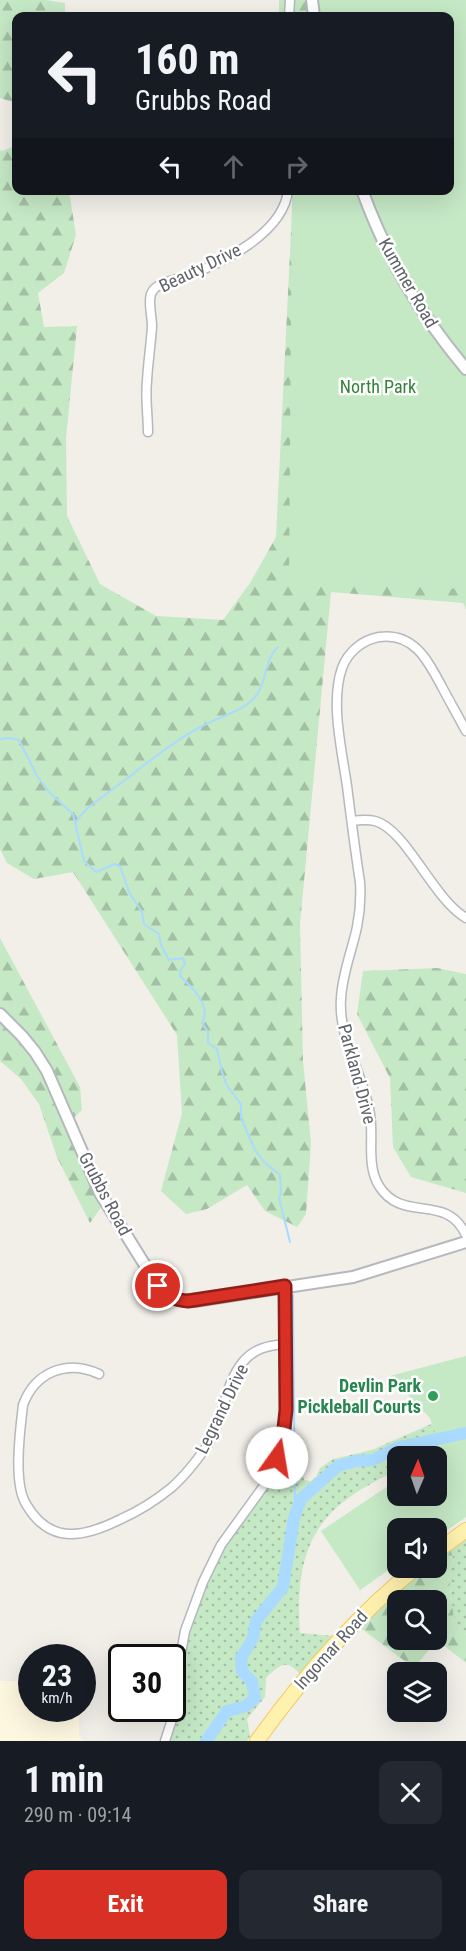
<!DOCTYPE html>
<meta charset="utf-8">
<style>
body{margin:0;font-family:"Roboto Condensed",sans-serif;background:#242831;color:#f1f3f6;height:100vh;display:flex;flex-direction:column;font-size:22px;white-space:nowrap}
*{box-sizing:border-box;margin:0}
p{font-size:20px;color:#9ea1a6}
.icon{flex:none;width:33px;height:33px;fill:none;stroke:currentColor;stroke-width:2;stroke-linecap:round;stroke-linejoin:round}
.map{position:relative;height:1741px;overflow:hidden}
.drawer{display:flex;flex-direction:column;background:#171b24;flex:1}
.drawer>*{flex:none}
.banner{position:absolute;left:12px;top:12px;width:442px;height:183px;border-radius:12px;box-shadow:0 6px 24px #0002;background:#171b24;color:#f1f3f6;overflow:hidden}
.needle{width:39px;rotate:2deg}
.tools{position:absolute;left:387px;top:1446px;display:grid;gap:12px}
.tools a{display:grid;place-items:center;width:60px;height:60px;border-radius:12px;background:#171b24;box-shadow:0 6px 24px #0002;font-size:30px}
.speed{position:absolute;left:18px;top:1644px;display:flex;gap:12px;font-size:30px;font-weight:700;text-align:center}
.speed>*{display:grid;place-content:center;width:78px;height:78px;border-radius:50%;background:#171b24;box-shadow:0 6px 24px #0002;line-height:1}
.speed small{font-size:15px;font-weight:400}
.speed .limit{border:3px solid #111;border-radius:9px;background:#fff;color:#111}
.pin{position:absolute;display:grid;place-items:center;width:51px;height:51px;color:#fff;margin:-26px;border:3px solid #fff;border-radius:50%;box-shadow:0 2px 6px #0007}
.me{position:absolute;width:66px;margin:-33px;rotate:13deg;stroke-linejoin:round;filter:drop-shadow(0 0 4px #0008)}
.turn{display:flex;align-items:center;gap:21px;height:126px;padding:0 24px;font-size:27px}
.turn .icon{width:78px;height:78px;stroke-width:2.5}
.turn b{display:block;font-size:42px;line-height:51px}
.lanes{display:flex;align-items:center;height:57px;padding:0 24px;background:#0003;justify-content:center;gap:30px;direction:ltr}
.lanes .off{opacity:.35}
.round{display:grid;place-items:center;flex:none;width:63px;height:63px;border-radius:12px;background:#242831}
.summary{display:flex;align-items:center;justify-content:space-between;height:102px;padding:0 24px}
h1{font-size:36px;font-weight:700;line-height:45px}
.action{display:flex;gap:12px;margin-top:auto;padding:12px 24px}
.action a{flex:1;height:69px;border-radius:12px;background:#d93025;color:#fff;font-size:24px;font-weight:700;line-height:69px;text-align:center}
.action a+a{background:#242831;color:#f1f3f6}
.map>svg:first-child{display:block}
</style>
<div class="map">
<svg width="466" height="1741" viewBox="0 0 466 1741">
<defs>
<pattern id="grass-dots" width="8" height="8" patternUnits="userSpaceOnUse" patternTransform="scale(1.5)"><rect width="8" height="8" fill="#c5e8c5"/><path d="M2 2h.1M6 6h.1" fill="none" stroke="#a3c0a4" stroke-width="1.8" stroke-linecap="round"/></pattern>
<pattern id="forest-firs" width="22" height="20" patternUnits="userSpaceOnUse" patternTransform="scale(1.5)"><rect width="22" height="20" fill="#c5e8c5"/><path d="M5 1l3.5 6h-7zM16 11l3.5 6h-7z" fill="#a3c0a4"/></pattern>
</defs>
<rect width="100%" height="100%" fill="#f1efe8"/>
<path fill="#fef7e0" d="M 0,1681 L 31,1681 L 32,1708 L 79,1709 L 79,1735 L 84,1741 L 0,1741 Z"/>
<path fill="url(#grass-dots)" d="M 438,1421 L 466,1447 L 437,1459 L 436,1456 L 398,1456 L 397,1471 C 317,1506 294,1546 300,1633 L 334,1636 L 304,1678 C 287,1660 284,1661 266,1678 L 265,1697 L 247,1719 L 250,1736 L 247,1741 L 165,1741 L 173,1719 L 181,1653 L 211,1562 L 261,1492 L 283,1438 C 302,1452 299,1459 304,1480 L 311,1481 L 316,1477 L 320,1468 L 333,1459 L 372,1450 Z
M 466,1540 L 466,1635 L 455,1630 L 449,1577 L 450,1570 L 454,1563 L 451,1551 Z"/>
<path fill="url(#forest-firs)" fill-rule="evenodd" d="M 0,0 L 46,0 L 65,3 L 65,16 L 16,16 L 16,103 L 0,98 Z
M 279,0 L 466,0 L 466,609 L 463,603 L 331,592 L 300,924 L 303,1061 L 311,1143 L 306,1214 L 297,1227 L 265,1211 L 247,1185 L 207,1209 L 186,1214 L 161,1191 L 182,1113 L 177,1035 L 73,872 L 34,879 L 7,863 L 0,849 L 0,150 L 3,151 L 16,145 L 16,190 L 69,191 L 76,235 L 64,273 L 38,293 L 44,327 L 77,326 L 66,438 L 67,516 L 100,584 L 156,616 L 223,620 L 250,583 L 276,537 L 293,191 L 288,191 L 450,190 L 450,16 L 279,16 Z
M 0,938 L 80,1087 L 82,1110 L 69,1122 L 105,1202 L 90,1223 L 57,1157 L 39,1104 L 21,1079 L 0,1061 Z
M 437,968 L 466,974 L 466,1193 L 411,1177 L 393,1147 L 390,1078 L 357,1014 L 363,971 Z
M 449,1543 L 454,1563 L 450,1570 L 449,1577 L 455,1630 L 466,1635 L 466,1663 L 437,1640 L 414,1668 L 354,1623 L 416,1568 L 436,1568 L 437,1552 ZM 398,1600 L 436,1600 L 436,1640 L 398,1640 Z"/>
<path fill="#c5e8c5" d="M 321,0 L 466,0 L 466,589 L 289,583 L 292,191 L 450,190 L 450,16 L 295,16 L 294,12 L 303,12 L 321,3 Z
M 466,1356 L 466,1517 L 437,1537 L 436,1528 L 398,1528 L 397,1564 L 360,1590 L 321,1531 L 397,1480 L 398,1496 L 436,1496 L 437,1462 L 444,1459 L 430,1418 L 390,1376 Z"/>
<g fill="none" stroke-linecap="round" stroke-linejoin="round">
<path stroke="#aadaff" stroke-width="2" d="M 0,739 L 8,738 L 19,740 L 37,776 L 49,792 L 73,814 L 84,861 L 96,872 L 115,864 L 120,866 L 129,892 L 142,912 L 144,924 L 159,934 L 161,945 L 169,960 L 183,958 L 185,964 L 181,969 L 180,976 C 192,987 212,1006 202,1023 L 208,1032 L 208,1043 L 217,1049 L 222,1072 L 227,1086 L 241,1104 L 241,1118 L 255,1150 L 265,1163 L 280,1175 L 281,1193 L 279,1198 L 290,1242
M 76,822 C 86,806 103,797 117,786 C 145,765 173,741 204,725 C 221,716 243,712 256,696 C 268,681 263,661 278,647
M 293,1295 L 295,1515"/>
<path stroke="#aadaff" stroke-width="12" d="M 206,1741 L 227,1711 L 246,1706 L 255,1698 L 252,1682 L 242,1671 L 241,1658 L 253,1638 L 256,1621 L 283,1587 L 294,1518 L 301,1499 L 338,1466 L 356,1461 L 373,1460 L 399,1447 L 466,1433"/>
<defs>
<path id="minor" d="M 289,16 L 290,0
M 148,432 C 148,415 145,398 147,381 C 148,362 151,344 152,326 C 152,316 148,303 151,294 C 156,281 176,281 187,276 C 222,263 284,233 288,190
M 466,731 C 458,716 450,702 442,687 C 428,661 414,632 379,637 C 362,640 348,652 342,668 C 330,702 342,751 347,786 C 351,818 355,850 360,882 C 361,897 360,912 357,927 C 352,951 342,974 341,999 C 338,1039 364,1075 370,1114 C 374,1137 366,1165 379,1186 C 403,1224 446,1192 466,1235
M 352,821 C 359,820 367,819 375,821 C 406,829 433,899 466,918
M 99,1374 C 67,1359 35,1372 23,1405 C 20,1430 13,1483 26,1504 C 50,1546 85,1537 121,1519 C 139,1511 155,1501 171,1488 C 186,1475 198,1459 209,1443 C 224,1418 224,1386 242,1363 C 253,1349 268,1345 286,1344
M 165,1741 L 175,1710 L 181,1653 L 185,1631 L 203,1582 L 221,1545 L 268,1480 L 281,1447 L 286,1410 L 285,1286"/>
<path id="tertiary" d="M 312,0 L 314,16
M 362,190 C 387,258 419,313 466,369
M 0,1014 L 22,1036 L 35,1052 L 47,1071 L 100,1193 L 158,1286 C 168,1299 180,1301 195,1301 L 353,1277 L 466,1242"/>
<path id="primary" d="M 436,1552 L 466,1530
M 257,1741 C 303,1677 354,1617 416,1568"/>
</defs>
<use href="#minor" stroke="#b5b8bc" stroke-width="11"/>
<use href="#tertiary" stroke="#b5b8bc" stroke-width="14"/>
<use href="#primary" stroke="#f2c960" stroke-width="16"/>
<use href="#minor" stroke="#fff" stroke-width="8"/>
<use href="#tertiary" stroke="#fff" stroke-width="10"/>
<use href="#primary" stroke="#fff2af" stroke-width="14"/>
</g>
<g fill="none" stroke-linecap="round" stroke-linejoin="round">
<defs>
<path id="route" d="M 158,1286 C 166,1297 175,1300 188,1301 L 285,1286 L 286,1410 L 283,1438 L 277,1458"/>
</defs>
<use href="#route" stroke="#8d1f18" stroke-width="15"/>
<use href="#route" stroke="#d93025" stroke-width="10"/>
</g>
<circle fill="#2e9e5b" stroke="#fff" stroke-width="2" cx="433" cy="1396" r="6"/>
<g text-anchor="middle" stroke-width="5" stroke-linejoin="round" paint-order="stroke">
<g font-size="18" fill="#5f6368" stroke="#fff">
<text transform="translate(200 268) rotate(-26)" y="6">Beauty Drive</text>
<text transform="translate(408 283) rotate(60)" y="6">Kummer Road</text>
<text transform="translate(357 1074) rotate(75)" y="6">Parkland Drive</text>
<text transform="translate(105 1194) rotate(62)" y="6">Grubbs Road</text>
<text transform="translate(222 1409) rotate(-64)" y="6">Legrand Drive</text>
<text transform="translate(331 1650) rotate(-48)" y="6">Ingomar Road</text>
</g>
<g font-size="18" fill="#348238" stroke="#fff">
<text x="378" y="393">North Park</text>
</g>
<g font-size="18" font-weight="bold" fill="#27864d" stroke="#fff" text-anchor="end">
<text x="421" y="1392">Devlin Park<tspan x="421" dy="21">Pickleball Courts</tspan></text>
</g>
</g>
</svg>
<div class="tools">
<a><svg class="needle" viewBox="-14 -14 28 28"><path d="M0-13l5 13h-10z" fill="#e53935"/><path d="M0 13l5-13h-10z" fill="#9ea1a6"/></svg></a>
<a><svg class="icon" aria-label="sound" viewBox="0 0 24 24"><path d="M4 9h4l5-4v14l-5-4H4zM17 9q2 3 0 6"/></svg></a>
<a><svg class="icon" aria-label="search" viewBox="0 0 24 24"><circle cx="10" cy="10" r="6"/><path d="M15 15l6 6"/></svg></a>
<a><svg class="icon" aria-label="layers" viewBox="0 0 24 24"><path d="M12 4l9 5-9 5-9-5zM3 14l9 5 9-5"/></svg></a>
</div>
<div class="speed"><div>23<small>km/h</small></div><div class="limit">30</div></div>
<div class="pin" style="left:158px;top:1286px;background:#d93025"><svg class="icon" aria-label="arrive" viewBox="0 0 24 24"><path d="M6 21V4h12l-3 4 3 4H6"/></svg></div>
<svg class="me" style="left:277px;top:1458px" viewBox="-20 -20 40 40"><circle r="19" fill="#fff"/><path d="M0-13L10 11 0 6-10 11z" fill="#d93025"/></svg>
<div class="banner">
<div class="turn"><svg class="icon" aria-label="left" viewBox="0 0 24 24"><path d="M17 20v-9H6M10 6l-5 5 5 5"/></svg><div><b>160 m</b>Grubbs Road</div></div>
<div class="lanes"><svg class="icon" aria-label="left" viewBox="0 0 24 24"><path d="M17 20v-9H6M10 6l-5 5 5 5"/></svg><svg class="icon off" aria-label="ahead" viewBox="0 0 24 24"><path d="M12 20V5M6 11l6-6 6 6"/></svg><svg class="icon off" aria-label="right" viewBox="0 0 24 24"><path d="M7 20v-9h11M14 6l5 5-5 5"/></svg></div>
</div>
</div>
<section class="drawer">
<div class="summary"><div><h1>1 min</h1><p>290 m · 09:14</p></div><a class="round"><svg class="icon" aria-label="close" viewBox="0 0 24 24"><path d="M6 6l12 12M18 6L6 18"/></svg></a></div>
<div class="action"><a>Exit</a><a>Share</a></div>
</section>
